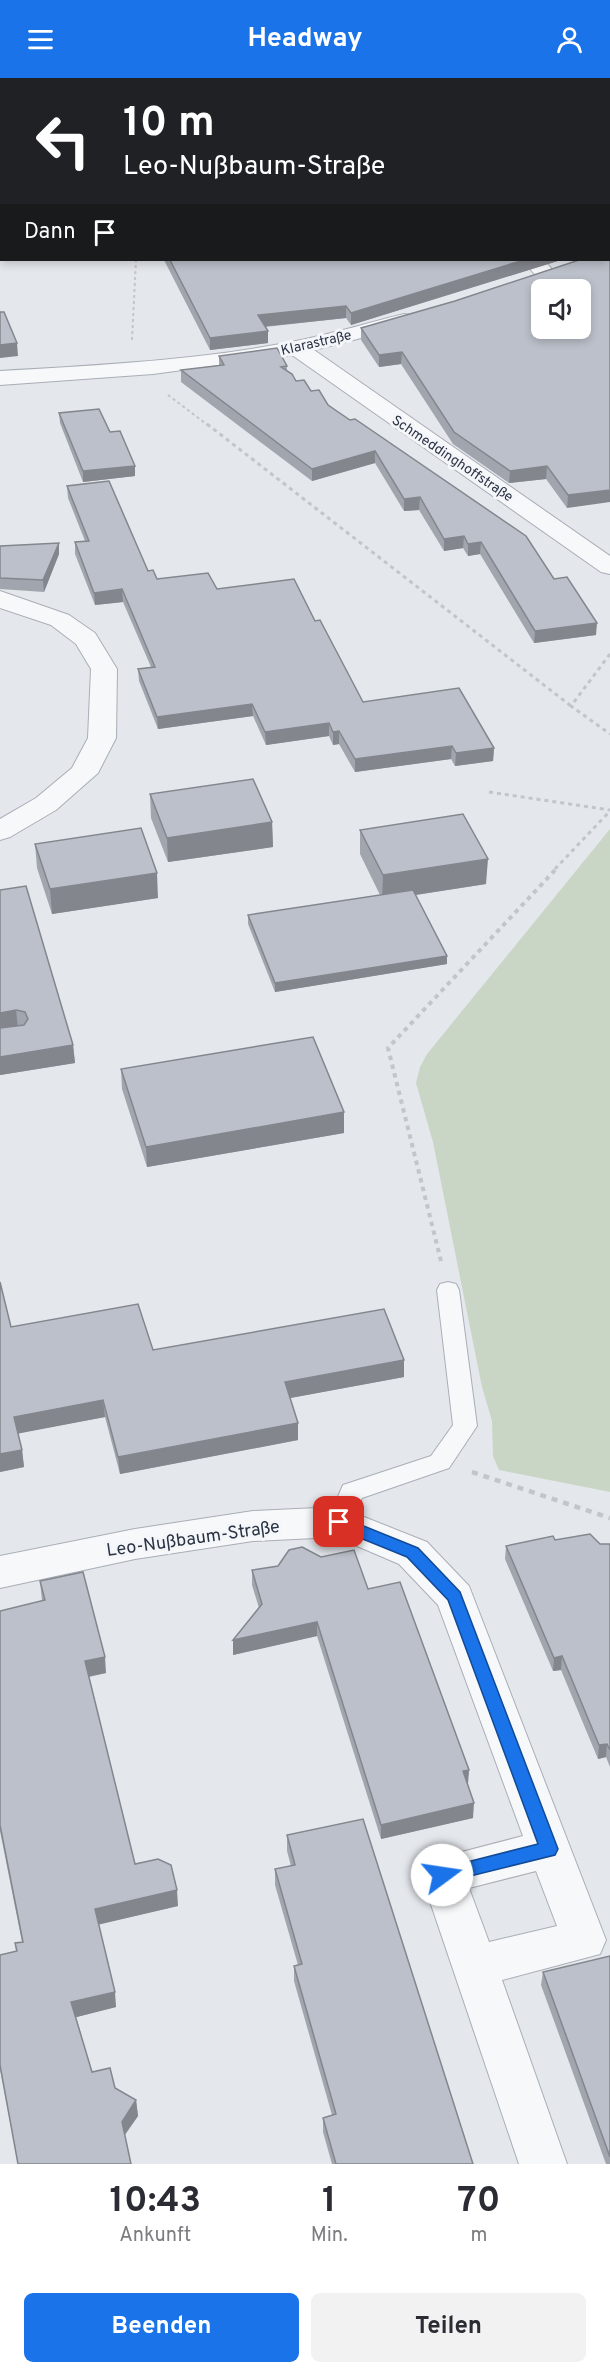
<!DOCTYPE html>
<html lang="de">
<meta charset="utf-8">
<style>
body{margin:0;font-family:Overpass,sans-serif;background:#f2f2f3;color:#2b2b33;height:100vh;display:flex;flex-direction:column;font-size:22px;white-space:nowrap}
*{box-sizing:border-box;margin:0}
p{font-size:20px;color:#7c7c81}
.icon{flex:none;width:33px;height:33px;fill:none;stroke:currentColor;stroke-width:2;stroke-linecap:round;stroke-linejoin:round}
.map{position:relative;height:2086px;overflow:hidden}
.details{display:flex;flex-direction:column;background:#fff;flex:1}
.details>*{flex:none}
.top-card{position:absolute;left:0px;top:0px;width:610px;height:183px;box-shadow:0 3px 9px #0003;background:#202124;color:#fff;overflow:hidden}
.tools{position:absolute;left:531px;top:201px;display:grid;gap:12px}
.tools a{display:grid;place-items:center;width:60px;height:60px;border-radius:9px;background:#fff;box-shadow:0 3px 9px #0003;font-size:30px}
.pin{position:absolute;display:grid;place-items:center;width:51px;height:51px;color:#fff;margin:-26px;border-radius:12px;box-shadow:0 3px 9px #0006}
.me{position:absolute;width:66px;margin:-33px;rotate:76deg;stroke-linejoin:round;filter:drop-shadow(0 0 4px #0008)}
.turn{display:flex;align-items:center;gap:21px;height:126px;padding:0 24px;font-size:27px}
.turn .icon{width:78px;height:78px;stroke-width:2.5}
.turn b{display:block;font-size:42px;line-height:51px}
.then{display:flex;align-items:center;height:57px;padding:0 24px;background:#0003;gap:12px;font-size:22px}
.eta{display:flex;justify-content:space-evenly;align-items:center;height:102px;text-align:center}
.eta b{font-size:36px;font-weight:700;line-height:42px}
.primary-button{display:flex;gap:12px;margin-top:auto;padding:12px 24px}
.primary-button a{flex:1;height:69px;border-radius:9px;background:#1a73e8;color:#fff;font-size:24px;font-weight:700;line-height:69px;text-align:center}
.primary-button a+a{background:#f2f2f3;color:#2b2b33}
header{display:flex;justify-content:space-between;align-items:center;height:78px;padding:0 24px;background:#1a73e8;color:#fff;font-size:27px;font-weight:700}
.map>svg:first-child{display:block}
</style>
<header><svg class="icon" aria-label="menu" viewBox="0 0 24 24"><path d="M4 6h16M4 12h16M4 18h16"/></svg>Headway<svg class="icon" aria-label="person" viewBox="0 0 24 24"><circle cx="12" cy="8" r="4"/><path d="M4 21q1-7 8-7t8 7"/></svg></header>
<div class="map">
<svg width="610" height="2086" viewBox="0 0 610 2086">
<rect width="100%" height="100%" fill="#e4e7ec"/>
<path fill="#c9d6c5" d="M 610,751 L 610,1414 L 499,1392 L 493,1378 L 492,1343 L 482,1309 L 433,1064 L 416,1005 L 420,989 L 427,976 Z"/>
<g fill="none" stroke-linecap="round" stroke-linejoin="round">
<defs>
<path id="service" d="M 448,1204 L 456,1206 L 459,1212 L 477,1348 L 449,1390 L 362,1420 L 348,1451 L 339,1454 L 330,1451 L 327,1444 L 343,1407 L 431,1378 L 453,1347 L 437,1212 L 440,1206 Z"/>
<path id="minor" d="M 0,37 L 2,37 L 2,49 L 0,49 Z
M 523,182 L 544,182 L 556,196 L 553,200 C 539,204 531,193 523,182 Z
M 404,236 L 412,237 L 415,242 L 412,247 L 314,272 L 610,478 L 610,496 L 601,494 L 292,277 L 153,296 L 0,307 L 0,293 C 102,287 206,282 306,261 C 339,254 371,244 404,236 Z
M 0,513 L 69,537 L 95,555 L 117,591 L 116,660 L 98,695 L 56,732 L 10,759 L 0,762 L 0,741 L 36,720 L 72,690 L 88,660 L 91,591 L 76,566 L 51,547 L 0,530 Z
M 339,1429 L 427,1464 L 469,1508 L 606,1862 L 600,1876 L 502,1902 L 567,2086 L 519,2086 L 421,1797 L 427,1783 L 523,1758 L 438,1527 L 399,1486 L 336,1459 L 253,1463 L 135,1481 L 0,1510 L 0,1478 L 135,1451 L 253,1433 ZM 536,1793 L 557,1848 L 489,1864 L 469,1810 Z"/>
</defs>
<use href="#service" stroke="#a9aeb7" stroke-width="2"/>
<use href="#minor" stroke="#a9aeb7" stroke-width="2"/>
<path stroke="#c2c5cb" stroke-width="2" stroke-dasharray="3 3" stroke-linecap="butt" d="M 132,262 L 136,182
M 168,317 L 209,348"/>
<path stroke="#c2c5cb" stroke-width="3" stroke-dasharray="4 4" stroke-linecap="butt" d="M 207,346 L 571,628
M 610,576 L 571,628 L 610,656
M 489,714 L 610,732
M 555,791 L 610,733"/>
<path stroke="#c2c5cb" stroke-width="4" stroke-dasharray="4.5 4.5" stroke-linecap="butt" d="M 441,1183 L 388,970 L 557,790"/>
<path stroke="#c2c5cb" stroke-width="4.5" stroke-dasharray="6 6" stroke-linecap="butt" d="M 472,1394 L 610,1440"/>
<use href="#service" fill="#f7f8fa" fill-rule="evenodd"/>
<use href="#minor" fill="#f7f8fa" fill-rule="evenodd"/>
</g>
<path fill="#a1a5ae" d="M 0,0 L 2,2 L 2,16 L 0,16 Z
M 337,0 L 610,0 L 610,86 L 609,87 L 610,88 L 610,165 L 609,164 L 609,2 L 340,2 Z
M 2,68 L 2,120 L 0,120 L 0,71 Z
M 164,182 L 561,182 L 351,247 L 346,240 L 265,249 L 268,265 L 210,272 Z
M 609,182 L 567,430 L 546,401 L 509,405 L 453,366 L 401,286 L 379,289 L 361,262 L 361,250 L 455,223 Z
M 219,278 L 287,288 L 287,293 L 296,303 L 311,313 L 554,501 L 596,557 L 534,565 L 480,476 L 468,478 L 463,470 L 444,473 L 419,432 L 404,433 L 375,385 L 312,403 L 181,304 L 181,292 L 219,288 Z
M 59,335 L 135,398 L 83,404 L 60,345 Z
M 67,408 L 157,501 L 217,511 L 315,543 L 363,624 L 494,670 L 493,683 L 455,688 L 451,681 L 355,694 L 339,666 L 333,667 L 329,658 L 266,667 L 253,638 L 158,651 L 139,603 L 138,591 L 151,589 L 123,524 L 95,527 L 75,476 L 75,464 L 85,463 L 68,420 Z
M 59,465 L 59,476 L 44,514 L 0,511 L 0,468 Z
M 150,716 L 272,744 L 273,769 L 168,784 L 151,740 Z
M 360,752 L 486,806 L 416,817 L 447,878 L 447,886 L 275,914 L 248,846 L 248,837 L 380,817 L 360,776 Z
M 35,766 L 158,820 L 52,836 L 37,790 Z
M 0,812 L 73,967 L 75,985 L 0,997 Z
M 121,991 L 344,1055 L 147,1089 L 122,1011 Z
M 0,1204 L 11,1249 L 153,1272 L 404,1282 L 404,1299 L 290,1320 L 298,1345 L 298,1362 L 120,1396 L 105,1339 L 18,1355 L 22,1372 L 24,1389 L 0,1394 Z
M 555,1462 L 600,1466 L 610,1466 L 610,1689 L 606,1679 L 598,1681 L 561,1592 L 553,1593 L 505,1481 L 506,1468 Z
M 252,1492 L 368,1511 L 469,1692 L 467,1707 L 473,1740 L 381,1761 L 317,1558 L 233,1577 L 233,1562 L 259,1530 L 252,1507 Z
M 40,1503 L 106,1595 L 89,1599 L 135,1786 L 178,1828 L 99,1846 L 116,1929 L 76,1939 L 92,1994 L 115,2010 L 136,2022 L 138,2038 L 125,2057 L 131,2086 L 18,2086 L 0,1991 L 0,1877 L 16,1873 L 15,1865 L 22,1864 L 0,1753 L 0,1533 L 42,1523 Z
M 287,1757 L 473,2086 L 332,2086 L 323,2054 L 323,2040 L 332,2037 L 294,1903 L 294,1888 L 298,1887 L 275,1807 L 275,1791 L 291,1788 L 287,1773 Z
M 610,1878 L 610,2086 L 606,2086 L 541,1907 L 543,1894 Z"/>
<path fill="#83868d" d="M 524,182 L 561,182 L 351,247 L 351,235 Z
M 346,228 L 346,240 L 259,249 L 258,237 Z
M 268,253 L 268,265 L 210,272 L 210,260 Z
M 17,265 L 18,278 L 0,280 L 0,267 Z
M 402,274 L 401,286 L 379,289 L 379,277 Z
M 375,373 L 375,385 L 312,403 L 312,391 Z
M 135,388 L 135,398 L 83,404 L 83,393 Z
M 547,388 L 546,401 L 509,405 L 510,393 Z
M 610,412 L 610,424 L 567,430 L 568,417 Z
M 420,419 L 419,432 L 404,433 L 404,421 Z
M 464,458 L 463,470 L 444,473 L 444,461 Z
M 481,464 L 480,476 L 468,478 L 468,466 Z
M 59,465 L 59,476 L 44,514 L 43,502 Z
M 122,511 L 123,524 L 95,527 L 94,515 Z
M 597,545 L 596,557 L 534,565 L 535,553 Z
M 252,626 L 253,638 L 158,651 L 157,639 Z
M 329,645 L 329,658 L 266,667 L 265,654 Z
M 339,653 L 339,666 L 333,667 L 333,654 Z
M 452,668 L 451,681 L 355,694 L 355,681 Z
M 494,670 L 493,683 L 455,688 L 456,675 Z
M 272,744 L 273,769 L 168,784 L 167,760 Z
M 488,781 L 486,806 L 382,822 L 383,797 Z
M 157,795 L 158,820 L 52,836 L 50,811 Z
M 447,878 L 447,886 L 275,914 L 275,905 Z
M 16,932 L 18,950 L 0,953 L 0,935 Z
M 73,967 L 75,985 L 0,997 L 0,979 Z
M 344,1034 L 344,1055 L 147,1089 L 146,1069 Z
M 404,1282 L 404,1299 L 285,1321 L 285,1304 Z
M 103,1322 L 105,1339 L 16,1356 L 14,1339 Z
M 298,1345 L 298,1362 L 120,1396 L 118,1379 Z
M 22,1372 L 24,1389 L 0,1394 L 0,1376 Z
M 317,1544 L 317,1558 L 233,1577 L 233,1562 Z
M 562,1578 L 561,1592 L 553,1593 L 554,1580 Z
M 105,1579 L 106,1595 L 86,1599 L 85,1583 Z
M 607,1666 L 606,1679 L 598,1681 L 599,1667 Z
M 469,1692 L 468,1706 L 462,1708 L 463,1693 Z
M 474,1725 L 473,1740 L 381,1761 L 381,1747 Z
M 177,1812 L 178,1828 L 97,1847 L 95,1831 Z
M 115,1914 L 116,1929 L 73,1940 L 71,1924 Z
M 136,2022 L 138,2038 L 123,2059 L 122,2044 Z"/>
<path fill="#bbc0ca" stroke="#83868d" stroke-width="1.5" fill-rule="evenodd" d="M 0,0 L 178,0 L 178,2 L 2,2 L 2,6 L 0,6 Z
M 348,0 L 610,0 L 610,75 L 609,75 L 609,2 L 343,2 Z
M 2,68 L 2,109 L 0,109 L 0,71 Z
M 609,87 L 610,88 L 610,152 L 609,153 Z
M 609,168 L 610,168 L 610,412 L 568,417 L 547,388 L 510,393 L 454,354 L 402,274 L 379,277 L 361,250 L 455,223 L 579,182 L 609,182 ZM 542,212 L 580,212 L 580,250 L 542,250 Z
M 170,182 L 524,182 L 351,235 L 346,228 L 258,237 L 268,253 L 210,260 Z
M 0,234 L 4,234 L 17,265 L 0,267 Z
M 277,270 L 287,288 L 281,289 L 292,296 L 296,303 L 304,302 L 311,313 L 319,312 L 328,327 L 350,342 L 355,341 L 526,458 L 554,501 L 567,499 L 597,545 L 535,553 L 481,464 L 468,466 L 464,458 L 444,461 L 420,419 L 404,421 L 375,373 L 312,391 L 181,292 L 224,287 L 219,278 Z
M 99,331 L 110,354 L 120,353 L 135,388 L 83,393 L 59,335 Z
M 109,403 L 148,493 L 153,492 L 157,501 L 208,495 L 217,511 L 294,501 L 315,543 L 320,542 L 363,624 L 459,610 L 494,670 L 456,675 L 452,668 L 355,681 L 339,653 L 333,654 L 329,645 L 265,654 L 252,626 L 157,639 L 138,591 L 155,589 L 122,511 L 94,515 L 75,464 L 89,463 L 67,408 Z
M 59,465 L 43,502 L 0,500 L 0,468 Z
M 253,701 L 272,744 L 167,760 L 150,716 Z
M 463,736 L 488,781 L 383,797 L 360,752 Z
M 141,750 L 157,795 L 50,811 L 35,766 Z
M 26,808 L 73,967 L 0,979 L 0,950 L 24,947 L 28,941 L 25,934 L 16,932 L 0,935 L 0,812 Z
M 413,812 L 447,878 L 275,905 L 248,837 Z
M 313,959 L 344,1034 L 146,1069 L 121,991 Z
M 0,1204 L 11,1249 L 138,1226 L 153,1272 L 384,1231 L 404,1282 L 285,1304 L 298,1345 L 118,1379 L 103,1322 L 14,1339 L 22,1372 L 0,1376 Z
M 590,1456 L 600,1466 L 610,1466 L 610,1672 L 607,1666 L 599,1667 L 562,1578 L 554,1580 L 506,1468 L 553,1458 L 555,1462 Z
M 302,1469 L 321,1479 L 354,1472 L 368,1511 L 400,1504 L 469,1692 L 463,1693 L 474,1725 L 381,1747 L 317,1544 L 233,1562 L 262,1526 L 252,1492 L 278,1488 L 289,1472 Z
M 83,1494 L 105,1579 L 85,1583 L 135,1786 L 158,1781 L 171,1787 L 177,1812 L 95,1831 L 115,1914 L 71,1924 L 92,1994 L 110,1990 L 115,2010 L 136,2022 L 122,2044 L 131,2086 L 18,2086 L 0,1987 L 0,1877 L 17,1873 L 15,1865 L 23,1864 L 0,1747 L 0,1533 L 45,1522 L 40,1503 Z
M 363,1741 L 473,2086 L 336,2086 L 323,2040 L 336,2036 L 294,1888 L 302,1886 L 275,1791 L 295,1787 L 287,1757 Z
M 610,1878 L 610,2079 L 543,1894 Z"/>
<path fill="#1a73e8" stroke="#114b97" stroke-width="1.5" d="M 339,1438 L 418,1470 L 460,1514 L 558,1771 L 555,1777 L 442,1805 L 436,1803 L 433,1797 L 436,1792 L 538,1766 L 448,1522 L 407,1479 L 333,1449 L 331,1444 L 333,1440 Z"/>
<g text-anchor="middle" stroke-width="6" stroke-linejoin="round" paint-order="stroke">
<g font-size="14" fill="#2b3445" stroke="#f4f6f9">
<text transform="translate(316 264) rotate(-13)" y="5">Klarastraße</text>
<text transform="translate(453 380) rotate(34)" y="5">Schmeddinghoffstraße</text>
</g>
<g font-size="18" fill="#2b3445" stroke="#f4f6f9">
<text transform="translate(193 1460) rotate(-8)" y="6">Leo-Nußbaum-Straße</text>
</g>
</g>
</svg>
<div class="tools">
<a><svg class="icon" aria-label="sound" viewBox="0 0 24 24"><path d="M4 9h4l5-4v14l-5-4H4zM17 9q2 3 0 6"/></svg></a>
</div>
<div class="pin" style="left:339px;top:1444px;background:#d93025"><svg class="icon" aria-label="arrive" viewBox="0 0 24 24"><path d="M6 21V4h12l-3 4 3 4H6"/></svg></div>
<svg class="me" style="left:442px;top:1797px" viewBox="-20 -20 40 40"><circle r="19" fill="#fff"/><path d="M0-13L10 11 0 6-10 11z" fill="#1a73e8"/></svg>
<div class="top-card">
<div class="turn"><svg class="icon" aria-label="left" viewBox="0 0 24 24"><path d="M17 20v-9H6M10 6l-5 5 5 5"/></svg><div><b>10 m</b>Leo-Nußbaum-Straße</div></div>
<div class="then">Dann<svg class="icon" aria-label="arrive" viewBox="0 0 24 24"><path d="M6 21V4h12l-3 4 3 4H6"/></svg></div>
</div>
</div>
<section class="details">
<div class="eta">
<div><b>10:43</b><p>Ankunft</p></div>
<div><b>1</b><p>Min.</p></div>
<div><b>70</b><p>m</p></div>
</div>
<div class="primary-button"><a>Beenden</a><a>Teilen</a></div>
</section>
